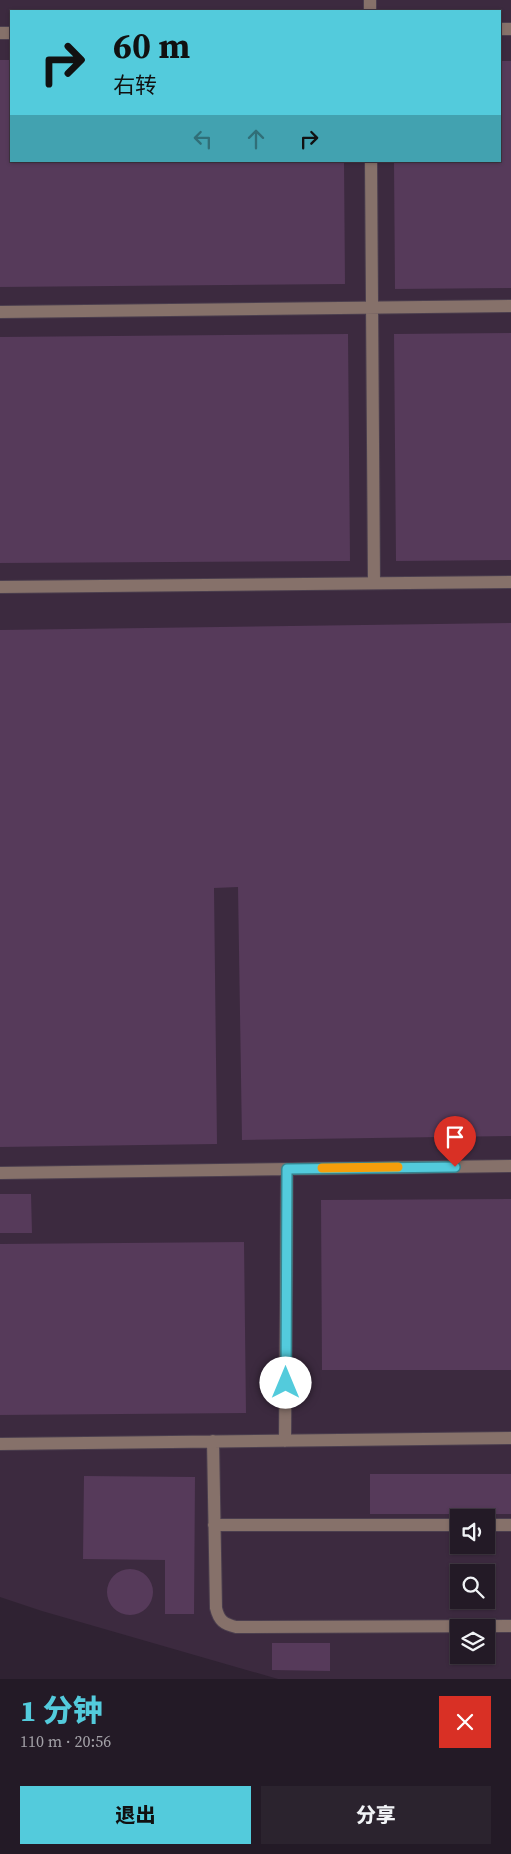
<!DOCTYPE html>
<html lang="zh">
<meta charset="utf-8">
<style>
body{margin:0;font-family:"Source Serif 4","Noto Sans SC",serif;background:#2b232e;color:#f1f3f6;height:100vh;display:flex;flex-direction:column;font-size:19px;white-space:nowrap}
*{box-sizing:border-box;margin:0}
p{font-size:16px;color:#a3a1a7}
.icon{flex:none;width:28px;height:28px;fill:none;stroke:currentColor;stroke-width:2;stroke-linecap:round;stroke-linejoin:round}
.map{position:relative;height:1679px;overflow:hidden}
.details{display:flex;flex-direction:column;background:#231a26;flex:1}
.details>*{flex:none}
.hud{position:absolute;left:10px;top:10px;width:491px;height:152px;border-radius:0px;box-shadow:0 1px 4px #0004,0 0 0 1px #403843;background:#53cbdc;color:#111;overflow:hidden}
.controls{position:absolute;left:450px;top:1509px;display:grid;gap:10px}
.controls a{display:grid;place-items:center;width:45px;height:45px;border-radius:0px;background:#231a26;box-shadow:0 1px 4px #0004,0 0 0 1px #403843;font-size:25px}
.pin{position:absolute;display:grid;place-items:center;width:42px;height:42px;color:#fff;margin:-51px -21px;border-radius:50% 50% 50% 0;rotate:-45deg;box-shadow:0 0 5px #0007}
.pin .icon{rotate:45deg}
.me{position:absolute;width:55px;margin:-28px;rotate:0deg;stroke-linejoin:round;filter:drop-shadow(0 0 4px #0008)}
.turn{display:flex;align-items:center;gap:18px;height:105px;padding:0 20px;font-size:22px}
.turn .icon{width:65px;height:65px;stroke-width:2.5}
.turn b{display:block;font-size:35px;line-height:42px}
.lanes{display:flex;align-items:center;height:48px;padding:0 20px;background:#0003;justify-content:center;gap:25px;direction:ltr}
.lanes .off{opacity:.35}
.round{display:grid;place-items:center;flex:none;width:52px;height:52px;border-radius:0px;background:#2b232e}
.summary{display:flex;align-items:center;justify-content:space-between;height:85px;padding:0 20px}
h1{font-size:30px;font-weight:800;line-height:38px;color:#53cbdc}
.primary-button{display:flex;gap:10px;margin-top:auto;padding:10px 20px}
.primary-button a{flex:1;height:58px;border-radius:0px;background:#53cbdc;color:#111;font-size:20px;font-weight:800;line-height:58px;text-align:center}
.primary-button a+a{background:#2b232e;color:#f1f3f6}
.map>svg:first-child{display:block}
</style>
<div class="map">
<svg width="511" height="1679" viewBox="0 0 511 1679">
<rect width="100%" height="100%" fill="#2f2232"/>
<path fill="#3c2a3f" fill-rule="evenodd" d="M 0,0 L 511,0 L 511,1679 L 278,1679 L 42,1611 L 0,1597 ZM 11,11 L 500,11 L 500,161 L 11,161 ZM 459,1518 L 486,1518 L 486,1545 L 459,1545 ZM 459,1572 L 486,1572 L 486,1600 L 459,1600 ZM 459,1628 L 486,1628 L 486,1655 L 459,1655 Z"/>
<path fill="#563a5a" d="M 0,60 L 11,60 L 11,161 L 344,161 L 345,284 L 0,287 Z
M 500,61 L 511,61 L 511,288 L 395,289 L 394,161 L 500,161 Z
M 511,333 L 511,560 L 396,561 L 394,334 Z
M 348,334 L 350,561 L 0,563 L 0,337 Z
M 511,623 L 511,1136 L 242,1140 L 238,887 L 214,888 L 217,1144 L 0,1147 L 0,630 Z
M 0,1194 L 31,1194 L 32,1233 L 0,1233 Z
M 511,1199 L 511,1370 L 322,1370 L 321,1200 Z
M 244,1242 L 246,1413 L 0,1415 L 0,1244 Z
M 370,1474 L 511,1474 L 511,1514 L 370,1514 Z
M 84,1476 L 195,1477 L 194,1614 L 165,1614 L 165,1560 L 83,1559 Z
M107 1592a23 23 0 1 1 46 0a23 23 0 1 1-46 0Z
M 272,1643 L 330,1643 L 330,1671 L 272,1670 Z"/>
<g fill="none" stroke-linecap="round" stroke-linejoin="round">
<defs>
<path id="minor" d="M 370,0 L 370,11
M 500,29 L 511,29
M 0,33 L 11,33
M 371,161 L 374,583
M 0,312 L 511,306
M 0,587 L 511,582
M 0,1173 L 511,1166
M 213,1441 L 216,1608 C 219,1621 224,1624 236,1627 L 511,1626
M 285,1441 L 287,1169
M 0,1444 L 511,1438
M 214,1525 L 459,1525
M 486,1525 L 511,1525"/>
</defs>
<use href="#minor" stroke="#4b3e4e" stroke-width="14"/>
<use href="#minor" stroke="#86716a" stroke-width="12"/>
</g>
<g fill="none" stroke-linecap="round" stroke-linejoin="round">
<defs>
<path id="route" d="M 286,1383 L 287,1169 L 455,1167"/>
</defs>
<use href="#route" stroke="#36848f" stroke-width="12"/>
<use href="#route" stroke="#53cbdc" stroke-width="9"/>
<path stroke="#f59e0b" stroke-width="9" d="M 322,1168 L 398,1167"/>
</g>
</svg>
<div class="controls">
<a><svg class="icon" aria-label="sound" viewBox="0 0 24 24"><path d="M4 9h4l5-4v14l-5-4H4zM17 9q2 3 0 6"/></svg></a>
<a><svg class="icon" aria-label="search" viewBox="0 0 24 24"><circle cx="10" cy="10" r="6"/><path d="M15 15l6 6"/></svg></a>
<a><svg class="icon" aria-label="layers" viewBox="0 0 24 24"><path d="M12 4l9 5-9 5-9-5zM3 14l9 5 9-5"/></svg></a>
</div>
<div class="pin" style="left:455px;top:1167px;background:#d93025"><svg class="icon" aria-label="arrive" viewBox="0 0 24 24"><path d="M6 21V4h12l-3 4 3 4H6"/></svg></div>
<svg class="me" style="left:286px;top:1383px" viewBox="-20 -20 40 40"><circle r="19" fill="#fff"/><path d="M0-13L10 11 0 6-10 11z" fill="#53cbdc"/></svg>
<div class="hud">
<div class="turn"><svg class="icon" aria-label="right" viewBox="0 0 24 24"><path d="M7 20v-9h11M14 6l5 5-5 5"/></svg><div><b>60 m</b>右转</div></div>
<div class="lanes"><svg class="icon off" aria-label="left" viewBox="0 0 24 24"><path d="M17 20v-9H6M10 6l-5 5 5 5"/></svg><svg class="icon off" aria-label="ahead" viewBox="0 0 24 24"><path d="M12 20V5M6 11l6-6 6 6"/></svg><svg class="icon" aria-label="right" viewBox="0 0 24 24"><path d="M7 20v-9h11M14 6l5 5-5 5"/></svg></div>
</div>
</div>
<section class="details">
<div class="summary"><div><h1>1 分钟</h1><p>110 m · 20:56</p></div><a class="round" style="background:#d93025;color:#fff"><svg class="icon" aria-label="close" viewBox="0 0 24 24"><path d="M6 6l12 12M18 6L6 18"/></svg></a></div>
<div class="primary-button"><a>退出</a><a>分享</a></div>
</section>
